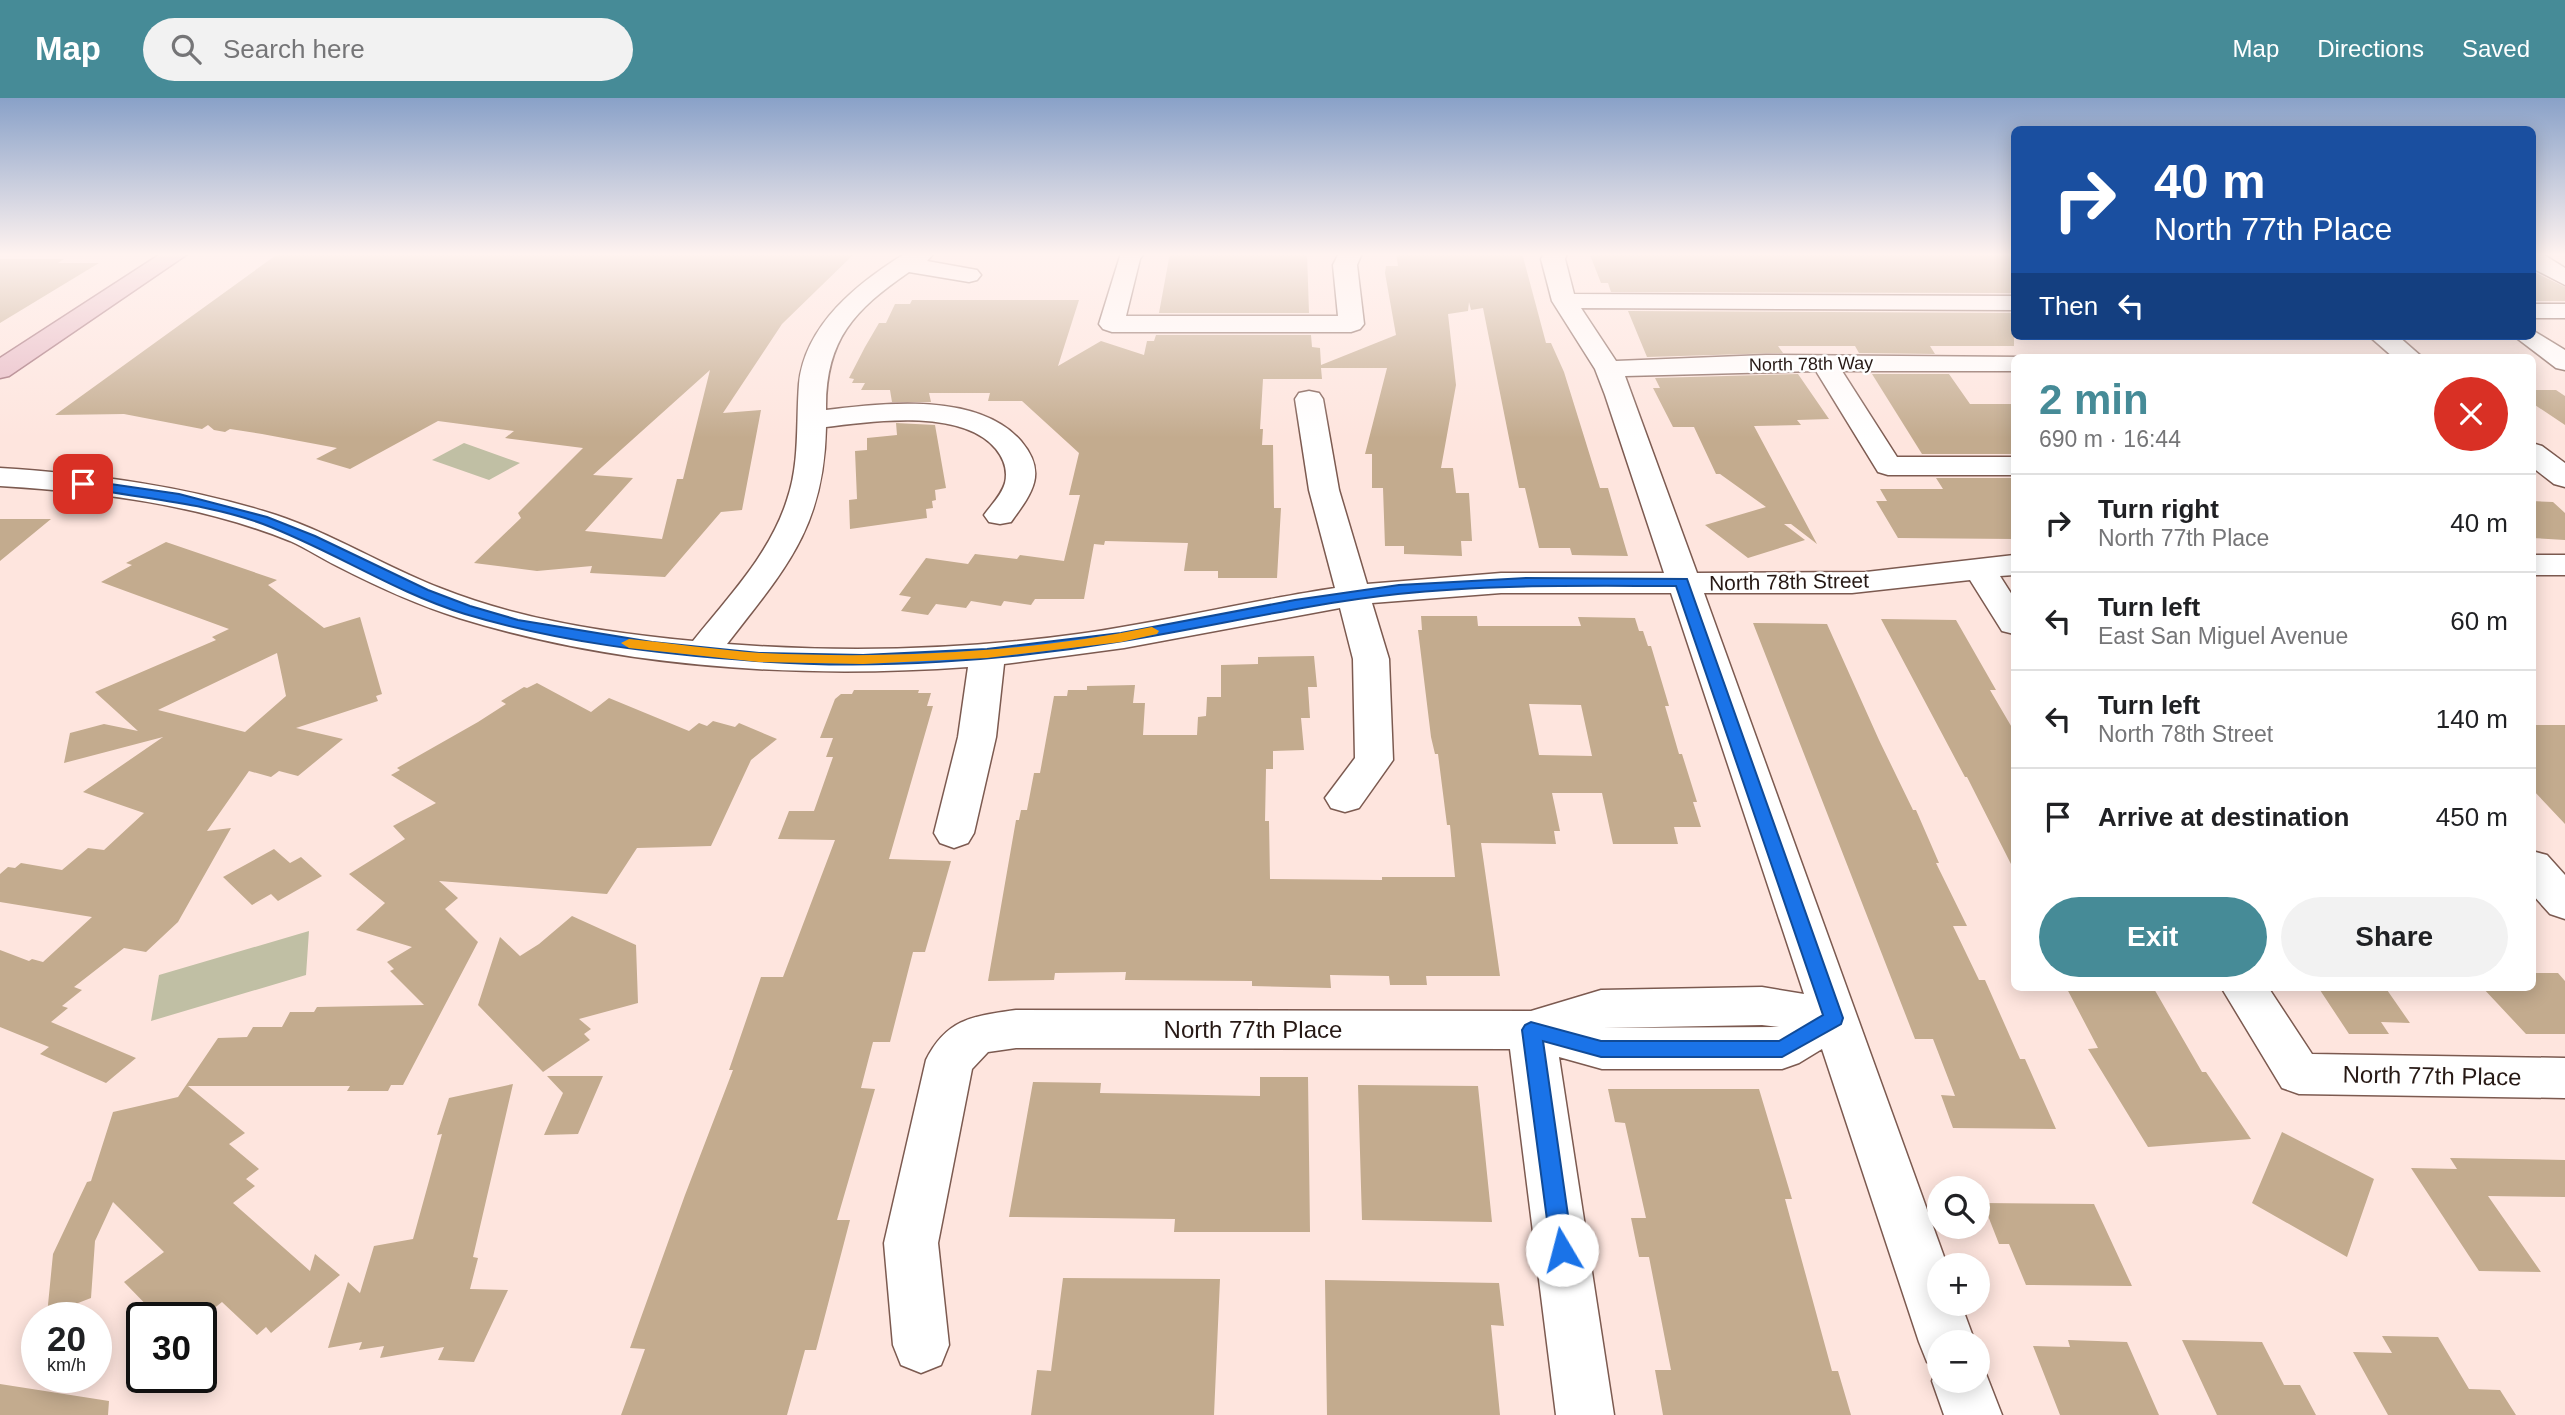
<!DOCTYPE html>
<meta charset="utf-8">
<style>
body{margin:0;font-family:Arial,sans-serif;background:#f2f2f2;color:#202124;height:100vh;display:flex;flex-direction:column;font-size:26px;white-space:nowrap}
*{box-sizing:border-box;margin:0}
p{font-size:23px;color:#757577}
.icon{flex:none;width:38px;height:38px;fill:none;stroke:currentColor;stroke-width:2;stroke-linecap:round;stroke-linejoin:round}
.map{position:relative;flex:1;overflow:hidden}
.sheet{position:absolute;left:2011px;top:256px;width:525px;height:637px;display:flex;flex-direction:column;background:#fff;border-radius:10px;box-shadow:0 4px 18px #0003}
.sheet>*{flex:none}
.hud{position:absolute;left:2011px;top:28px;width:525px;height:214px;border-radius:10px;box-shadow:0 4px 18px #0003;background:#1a4fa0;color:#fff;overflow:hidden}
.controls{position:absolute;left:1927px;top:1078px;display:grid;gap:14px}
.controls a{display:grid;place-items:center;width:63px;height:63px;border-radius:50%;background:#fff;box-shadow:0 4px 18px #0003;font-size:35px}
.speed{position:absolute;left:21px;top:1204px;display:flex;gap:14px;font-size:35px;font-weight:700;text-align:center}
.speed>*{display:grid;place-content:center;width:91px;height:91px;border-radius:50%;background:#fff;box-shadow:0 4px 18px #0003;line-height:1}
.speed small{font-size:18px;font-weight:400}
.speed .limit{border:4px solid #111;border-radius:10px;background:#fff;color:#111}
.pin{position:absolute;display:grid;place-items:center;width:60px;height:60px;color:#fff;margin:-30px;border-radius:14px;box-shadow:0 4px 10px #0006}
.me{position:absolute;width:77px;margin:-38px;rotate:352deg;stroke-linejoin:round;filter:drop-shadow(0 0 5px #0008)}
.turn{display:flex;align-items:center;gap:24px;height:147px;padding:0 28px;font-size:32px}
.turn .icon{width:91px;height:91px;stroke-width:2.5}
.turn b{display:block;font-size:49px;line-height:60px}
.then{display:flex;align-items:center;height:66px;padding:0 28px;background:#0003;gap:14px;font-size:26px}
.round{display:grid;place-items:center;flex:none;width:74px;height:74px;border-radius:37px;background:#f2f2f2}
.overview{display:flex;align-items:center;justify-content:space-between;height:119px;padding:0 28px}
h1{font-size:42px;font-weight:600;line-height:52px;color:#468b97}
.primary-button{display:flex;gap:14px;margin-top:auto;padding:14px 28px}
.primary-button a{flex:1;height:80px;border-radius:42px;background:#468b97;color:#fff;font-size:28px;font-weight:600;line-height:80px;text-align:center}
.primary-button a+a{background:#f2f2f2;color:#202124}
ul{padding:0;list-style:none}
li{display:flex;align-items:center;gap:21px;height:98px;padding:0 28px;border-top:2px solid #e0e0e0}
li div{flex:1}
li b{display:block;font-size:26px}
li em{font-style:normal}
header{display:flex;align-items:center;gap:42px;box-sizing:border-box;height:98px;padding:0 35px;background:#468b97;color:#fff}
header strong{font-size:33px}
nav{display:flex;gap:38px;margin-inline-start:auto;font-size:24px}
.search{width:490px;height:63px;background:#f2f2f2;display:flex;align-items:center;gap:18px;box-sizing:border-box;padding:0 24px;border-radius:38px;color:#757577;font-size:26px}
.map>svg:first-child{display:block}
</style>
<header>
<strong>Map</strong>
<div class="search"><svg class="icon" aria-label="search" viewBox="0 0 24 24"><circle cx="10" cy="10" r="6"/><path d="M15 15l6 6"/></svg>Search here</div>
<nav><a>Map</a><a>Directions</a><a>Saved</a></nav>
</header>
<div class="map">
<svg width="2565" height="1317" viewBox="0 0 2565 1317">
<rect width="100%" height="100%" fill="#fee5de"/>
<path fill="#c0bfa4" d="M 464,345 L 520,365 L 489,382 L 432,362 Z
M 309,833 L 306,877 L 151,923 L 159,877 Z"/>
<path fill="#c3ab8e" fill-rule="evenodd" d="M 279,155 L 855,155 L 782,226 L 723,315 L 761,312 L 742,412 L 721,414 L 665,479 L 590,475 L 592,468 L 537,473 L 474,465 L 521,420 L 518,415 L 583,350 L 505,340 L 514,333 L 438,323 L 350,371 L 316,361 L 337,350 L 262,336 L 230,331 L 225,334 L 214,332 L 208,327 L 202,331 L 124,316 L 55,317 ZM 710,272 L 683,381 L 677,381 L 662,441 L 585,433 L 633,380 L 593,377 Z
M 1170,155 L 1307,155 L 1309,215 L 1159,215 Z
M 1396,155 L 1522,155 L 1546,245 L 1551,245 L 1564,274 L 1600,390 L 1608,390 L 1628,458 L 1572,457 L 1570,450 L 1539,450 L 1525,390 L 1519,390 L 1483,210 L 1471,212 L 1469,204 L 1468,213 L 1448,216 L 1456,287 L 1441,370 L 1453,370 L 1456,395 L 1469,395 L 1472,443 L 1461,443 L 1462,458 L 1404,456 L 1404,448 L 1385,448 L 1383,390 L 1372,390 L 1372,356 L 1365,356 L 1387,270 L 1321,270 L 1322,281 L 1263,281 L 1260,331 L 1263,331 L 1262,347 L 1273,347 L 1274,410 L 1281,410 L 1277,480 L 1218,480 L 1218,473 L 1184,473 L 1188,445 L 1105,443 L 1104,447 L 1094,446 L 1084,501 L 1035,501 L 1031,507 L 1004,503 L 1001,508 L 971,503 L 966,510 L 936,506 L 928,517 L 901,513 L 911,499 L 899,497 L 926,460 L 968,466 L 975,456 L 1017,461 L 1020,457 L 1064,463 L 1080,397 L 1069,397 L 1079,355 L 1022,303 L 988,303 L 990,295 L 929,295 L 931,304 L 892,304 L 890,292 L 861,292 L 865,285 L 852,285 L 854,281 L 849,280 L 865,249 L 879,225 L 886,225 L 895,206 L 910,206 L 912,202 L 1079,202 L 1058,268 L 1101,243 L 1144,257 L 1147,243 L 1154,243 L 1156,237 L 1311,237 L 1312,249 L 1320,250 L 1321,267 L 1396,237 L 1385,175 L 1386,168 L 1398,168 Z
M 1608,155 L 2014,155 L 2014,195 L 1611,194 L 1608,185 L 1601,185 L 1590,157 L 1609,157 Z
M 0,161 L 64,161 L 58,165 L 99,165 L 0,225 Z
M 2532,173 L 2565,189 L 2565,203 L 2532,203 Z
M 1628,213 L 2014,215 L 2014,248 L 1930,248 L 1935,256 L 1859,255 L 1855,248 L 1778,248 L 1783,255 L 1647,259 Z
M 1798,276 L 1829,321 L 1797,322 L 1801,327 L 1754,328 L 1817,446 L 1791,426 L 1784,426 L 1805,442 L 1748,460 L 1705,427 L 1766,409 L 1720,376 L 1716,376 L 1694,329 L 1673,329 L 1653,290 L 1660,290 L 1655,280 Z
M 1872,276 L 1949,276 L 1970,306 L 2014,306 L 2014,356 L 1922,356 Z
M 2532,292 L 2556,292 L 2565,298 L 2565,327 L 2532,305 Z
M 896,325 L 935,327 L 946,390 L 935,392 L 936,402 L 932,403 L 933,410 L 926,411 L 927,420 L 850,431 L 849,402 L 857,401 L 855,353 L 867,352 L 867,340 L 897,337 Z
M 1936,380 L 2014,380 L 2014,441 L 1898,440 L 1876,403 L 1887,403 L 1880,391 L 1943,391 Z
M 2532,403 L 2553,404 L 2565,415 L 2565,442 L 2532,440 Z
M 0,421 L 51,421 L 0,463 Z
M 166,444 L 277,482 L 268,487 L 324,530 L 360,519 L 382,596 L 376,598 L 378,603 L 296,630 L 343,641 L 298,678 L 279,673 L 271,679 L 249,673 L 207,733 L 231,730 L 178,824 L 146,854 L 124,850 L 74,889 L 82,892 L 62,908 L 68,910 L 51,924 L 136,960 L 106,985 L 40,956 L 49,949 L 0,929 L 0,852 L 29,863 L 32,861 L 43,864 L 92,819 L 0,804 L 0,776 L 8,769 L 15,770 L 21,765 L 62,772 L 88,750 L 104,752 L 144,715 L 83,694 L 163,639 L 64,665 L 70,635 L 104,626 L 138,633 L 95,594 L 216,542 L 212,539 L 229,531 L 101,484 L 132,467 L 126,465 ZM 277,555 L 286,598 L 245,634 L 158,612 Z
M 1421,518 L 1477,518 L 1478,528 L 1581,528 L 1578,519 L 1635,520 L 1639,533 L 1643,533 L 1648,548 L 1651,548 L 1669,608 L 1665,608 L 1679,656 L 1682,656 L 1697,704 L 1693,704 L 1701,729 L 1674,729 L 1678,746 L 1613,746 L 1602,695 L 1552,695 L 1560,733 L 1554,733 L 1556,746 L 1481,745 L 1500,878 L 1426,878 L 1427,887 L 1390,887 L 1389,878 L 1330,877 L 1331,890 L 1252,888 L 1252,883 L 1125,882 L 1126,874 L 1055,875 L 1054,882 L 988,883 L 1016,722 L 1019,722 L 1021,712 L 1027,712 L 1034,675 L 1040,675 L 1054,598 L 1067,598 L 1068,592 L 1087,592 L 1087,588 L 1135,587 L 1133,605 L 1145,605 L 1143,637 L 1197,637 L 1198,619 L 1206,618 L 1207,599 L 1221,599 L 1221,567 L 1258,566 L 1258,559 L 1314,558 L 1317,589 L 1308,589 L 1310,620 L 1301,620 L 1304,652 L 1273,653 L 1273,671 L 1266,671 L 1265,723 L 1269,723 L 1270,781 L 1382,782 L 1382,779 L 1455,779 L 1450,727 L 1447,727 L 1438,656 L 1435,656 L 1431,639 L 1418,532 L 1422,532 ZM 1529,606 L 1581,607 L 1592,658 L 1539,657 Z
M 1881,521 L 1956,522 L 1996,592 L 1990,592 L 2014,633 L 2014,772 L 1967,679 L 1965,679 Z
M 1753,525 L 1827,526 L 1879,642 L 1913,712 L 1916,712 L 1939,765 L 1936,765 L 1967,828 L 1953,828 L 1979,882 L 1985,882 L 2020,961 L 2025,961 L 2056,1031 L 1953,1030 L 1941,997 L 1955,998 L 1933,941 L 1915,941 Z
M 537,585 L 591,614 L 609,600 L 689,633 L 699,625 L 707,628 L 713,623 L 735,629 L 739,625 L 777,641 L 751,662 L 711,748 L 637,750 L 607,796 L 439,783 L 458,800 L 445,811 L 478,844 L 403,987 L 391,987 L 388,993 L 347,993 L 350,988 L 188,988 L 245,1035 L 229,1046 L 259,1071 L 246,1081 L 255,1088 L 233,1105 L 310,1173 L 315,1156 L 340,1177 L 271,1235 L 266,1229 L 257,1237 L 222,1204 L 202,1220 L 159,1220 L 124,1184 L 164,1154 L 113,1104 L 95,1143 L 91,1200 L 47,1217 L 53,1156 L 87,1084 L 91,1083 L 113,1014 L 178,999 L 218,940 L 247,939 L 253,929 L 282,929 L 290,914 L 314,914 L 317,909 L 424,907 L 390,873 L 394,871 L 387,864 L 412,849 L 356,832 L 385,805 L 349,776 L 405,741 L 393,728 L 436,705 L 391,677 L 400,672 L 397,670 L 478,624 L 506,606 L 501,603 L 524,589 L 527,590 Z
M 854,592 L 919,592 L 918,595 L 931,595 L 927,608 L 933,608 L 889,761 L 951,763 L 925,854 L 913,854 L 890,944 L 873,944 L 861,990 L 875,991 L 837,1122 L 850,1122 L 816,1252 L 805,1252 L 787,1317 L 621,1317 L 645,1251 L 630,1250 L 685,1097 L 733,972 L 729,972 L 761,879 L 783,879 L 835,742 L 778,741 L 789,713 L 814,713 L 833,659 L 826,659 L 833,640 L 820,640 L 835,601 L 841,596 L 852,596 Z
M 2532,627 L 2565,627 L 2565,726 L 2532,691 Z
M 274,751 L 290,765 L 301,759 L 322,778 L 278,803 L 271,796 L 252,807 L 223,779 Z
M 572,818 L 636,847 L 638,905 L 579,921 L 591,931 L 584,936 L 590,942 L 543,974 L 478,907 L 500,839 L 520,858 L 539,846 Z
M 2532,875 L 2558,875 L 2565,883 L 2565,936 L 2526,936 L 2482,889 L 2532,889 Z
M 2066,889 L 2153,889 L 2202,974 L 2206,974 L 2251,1041 L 2148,1049 L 2088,951 L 2098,950 Z
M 2318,889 L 2385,889 L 2410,925 L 2381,924 L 2389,936 L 2349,936 Z
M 547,978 L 603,978 L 578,1036 L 544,1037 L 563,995 Z
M 1260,979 L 1308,979 L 1310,1134 L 1174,1134 L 1175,1121 L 1009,1119 L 1033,984 L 1101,985 L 1100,995 L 1260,998 Z
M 513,986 L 473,1159 L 478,1160 L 470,1191 L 508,1192 L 474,1264 L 438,1262 L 444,1249 L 380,1260 L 384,1248 L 359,1252 L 362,1244 L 328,1250 L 348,1184 L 360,1195 L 374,1148 L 413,1141 L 442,1036 L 437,1037 L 449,1000 Z
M 1358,987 L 1478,988 L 1492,1124 L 1362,1122 Z
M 1608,991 L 1759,991 L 1792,1101 L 1785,1101 L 1832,1273 L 1838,1273 L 1851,1317 L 1663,1317 L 1655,1272 L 1671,1272 L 1649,1159 L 1639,1159 L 1631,1120 L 1646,1120 L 1625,1025 L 1615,1024 Z
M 2282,1034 L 2374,1081 L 2347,1159 L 2252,1105 Z
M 2450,1060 L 2565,1062 L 2565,1099 L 2488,1098 L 2541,1174 L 2479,1173 L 2411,1070 L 2457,1071 Z
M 1983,1105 L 2094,1106 L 2132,1188 L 2026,1187 L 2009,1146 L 1999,1146 Z
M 1063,1180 L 1220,1181 L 1214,1317 L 1031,1317 L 1037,1272 L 1051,1273 Z
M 1325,1182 L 1499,1185 L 1504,1228 L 1491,1227 L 1500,1317 L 1327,1317 Z
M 2382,1238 L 2438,1239 L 2469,1291 L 2500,1292 L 2516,1317 L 2388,1317 L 2353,1254 L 2392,1255 Z
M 2068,1242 L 2127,1244 L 2159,1317 L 2060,1317 L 2033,1248 L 2070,1249 Z
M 2182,1242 L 2262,1244 L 2284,1287 L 2300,1287 L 2316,1317 L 2217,1317 Z
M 0,1286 L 109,1303 L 108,1317 L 0,1317 Z"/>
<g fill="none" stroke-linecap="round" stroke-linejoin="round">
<defs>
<path id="minor" d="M 906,155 L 934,155 L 927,163 L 977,172 L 981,177 L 977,182 L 969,184 L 909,174 C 854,212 825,242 826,312 C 885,305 978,294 1021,343 C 1048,375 1032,395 1011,424 L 1000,426 L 989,424 L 984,417 C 991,407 1001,398 1005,385 C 1008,372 1004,361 996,351 C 962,310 873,323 826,329 C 824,430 786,470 727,546 C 844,555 962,552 1078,536 C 1164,524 1249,503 1335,490 L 1309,392 L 1295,301 L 1299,295 L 1309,293 L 1319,295 L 1323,301 L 1339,392 L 1367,486 L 1501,475 L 1664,475 L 1605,297 L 1595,271 L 1552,203 L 1541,161 L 1544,155 L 1567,155 L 1565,161 L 1574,196 L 2014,198 L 2014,212 L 1581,210 L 1616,263 L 1766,257 L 2022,259 L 2014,259 L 2014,273 L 1842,273 L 1897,359 L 2014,359 L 2014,377 L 1888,377 L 1878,374 L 1816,273 L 1625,278 L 1697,475 L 1866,474 L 2014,457 L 2014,477 L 2000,478 L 2014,500 L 2014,536 L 2002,533 L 1970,482 L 1852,495 L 1704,495 L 1947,1167 L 1939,1167 L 1939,1206 L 1961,1206 L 1975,1244 L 1939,1244 L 1939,1283 L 1978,1283 L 1978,1261 L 1981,1263 L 2002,1317 L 1944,1317 L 1932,1283 L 1938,1268 L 1927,1264 L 1919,1244 L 1822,951 L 1799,965 L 1782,971 L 1602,971 L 1559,959 L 1614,1317 L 1556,1317 L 1510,951 L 1016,950 L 988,954 L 972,971 L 938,1145 L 949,1247 L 941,1267 L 921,1275 L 901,1267 L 893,1247 L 884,1145 L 926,962 C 947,920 974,918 1016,912 L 1531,913 L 1601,892 L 1762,889 L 1804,896 L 1671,495 L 1501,495 L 1372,505 L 1389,561 L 1393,662 L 1359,710 L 1345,714 L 1331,710 L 1325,700 L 1355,660 L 1353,561 L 1340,510 L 1124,550 L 1004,566 L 996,639 L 974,735 L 968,745 L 954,750 L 940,745 L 934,735 L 958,639 L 968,569 C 799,581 621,570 459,520 C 417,507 376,488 337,468 C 321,460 306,450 290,443 C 198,406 99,394 0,388 L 0,370 C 94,376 186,388 276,417 C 333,436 384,468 440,490 C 520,522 608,535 693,543 C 728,499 770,456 787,402 C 800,365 796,325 799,286 C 805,226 859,184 906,155 ZM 1762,927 L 1779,929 L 1598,930 L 1601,930 Z
M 1121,155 L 1144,155 L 1140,161 L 1126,218 L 1338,218 L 1333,167 L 1339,155 L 1362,155 L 1357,167 L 1364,226 L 1360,231 L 1351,234 L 1112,234 L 1103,231 L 1099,226 Z
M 2532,155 L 2541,155 L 2565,170 L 2565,187 L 2532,170 Z
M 2532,206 L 2565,206 L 2565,220 L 2532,220 Z
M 2532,232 L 2565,252 L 2565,272 L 2556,270 L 2514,238 L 2532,238 Z
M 2369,238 L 2398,238 L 2422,259 L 2393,259 Z
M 2532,345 L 2542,348 L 2565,365 L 2565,389 L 2554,386 L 2532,369 Z
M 2532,457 L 2565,457 L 2565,477 L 2532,477 Z
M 2532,753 L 2547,757 L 2565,777 L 2565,821 L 2550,816 L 2532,796 Z
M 2221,889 L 2268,889 L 2312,956 L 2565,960 L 2565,1000 L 2299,996 L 2282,990 Z"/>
<path id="major" d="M 162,155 L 189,155 L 9,278 L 0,280 L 0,260 Z"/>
</defs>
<use href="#minor" stroke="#7c5a50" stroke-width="3"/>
<use href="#major" stroke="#99636e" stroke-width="3"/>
<use href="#minor" fill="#fff" fill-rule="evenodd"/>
<use href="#major" fill="#e6b9c5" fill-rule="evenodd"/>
</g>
<linearGradient id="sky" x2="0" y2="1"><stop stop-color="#89a1c8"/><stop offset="0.46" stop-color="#fff3f0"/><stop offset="1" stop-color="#fff3f0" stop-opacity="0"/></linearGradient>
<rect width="2565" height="340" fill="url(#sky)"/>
<path fill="#1a73e8" stroke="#114b97" stroke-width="2" d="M 83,382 L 179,396 L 267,419 L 315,438 L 428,492 L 470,508 L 518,522 L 652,544 L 759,555 L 863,557 L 987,551 L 1121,535 L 1295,502 L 1399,487 L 1526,480 L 1687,481 L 1843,920 L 1841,926 L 1782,959 L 1601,959 L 1543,943 L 1573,1152 L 1570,1159 L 1562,1162 L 1554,1159 L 1551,1152 L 1522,932 L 1525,927 L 1531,924 L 1601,943 L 1779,943 L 1823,917 L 1676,488 C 1584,488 1490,486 1398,496 C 1305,506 1215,528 1123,543 C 1006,563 875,572 756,563 C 658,556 558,544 465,516 C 394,494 332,452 263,426 C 203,404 140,401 78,388 L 78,383 Z"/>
<path fill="#f59e0b" d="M 1152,529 L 1159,533 L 1157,536 L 1121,544 L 987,560 L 863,566 L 759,564 L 629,550 L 621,545 L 629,541 C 672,545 717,552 761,555 C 890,561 1025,555 1152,529 Z"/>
<g text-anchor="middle" stroke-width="5" stroke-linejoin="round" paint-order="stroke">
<g font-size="18" fill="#271915" stroke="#fff">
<text transform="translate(1811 266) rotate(-1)" y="6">North 78th Way</text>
</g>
<g font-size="21" fill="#271915" stroke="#fff">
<text transform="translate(1789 484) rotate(-1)" y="7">North 78th Street</text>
</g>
<g font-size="24" fill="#271915" stroke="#fff">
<text x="1253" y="940">North 77th Place</text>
<text transform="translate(2432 978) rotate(1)" y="8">North 77th Place</text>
</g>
</g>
</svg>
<div class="controls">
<a><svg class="icon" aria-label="search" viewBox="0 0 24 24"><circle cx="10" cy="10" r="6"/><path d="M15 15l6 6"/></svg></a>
<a>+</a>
<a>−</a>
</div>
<div class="speed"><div>20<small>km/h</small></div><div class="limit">30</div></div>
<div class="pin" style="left:83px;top:386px;background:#d93025"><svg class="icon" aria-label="arrive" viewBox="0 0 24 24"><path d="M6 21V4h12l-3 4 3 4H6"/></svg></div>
<svg class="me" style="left:1562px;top:1152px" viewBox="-20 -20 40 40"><circle r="19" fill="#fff"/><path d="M0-13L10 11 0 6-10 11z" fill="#1a73e8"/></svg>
<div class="hud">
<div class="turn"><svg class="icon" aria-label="right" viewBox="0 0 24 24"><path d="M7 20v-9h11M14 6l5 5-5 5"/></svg><div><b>40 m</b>North 77th Place</div></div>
<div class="then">Then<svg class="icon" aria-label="left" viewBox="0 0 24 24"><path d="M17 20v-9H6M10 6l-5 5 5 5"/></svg></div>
</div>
<section class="sheet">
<div class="overview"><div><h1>2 min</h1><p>690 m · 16:44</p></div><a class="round" style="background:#d93025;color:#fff"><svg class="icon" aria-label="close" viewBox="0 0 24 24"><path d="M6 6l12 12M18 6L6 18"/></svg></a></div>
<ul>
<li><svg class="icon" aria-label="right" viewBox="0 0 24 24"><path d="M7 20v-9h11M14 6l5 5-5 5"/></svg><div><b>Turn right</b><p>North 77th Place</p></div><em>40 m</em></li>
<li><svg class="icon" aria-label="left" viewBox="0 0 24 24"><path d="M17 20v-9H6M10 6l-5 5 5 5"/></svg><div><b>Turn left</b><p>East San Miguel Avenue</p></div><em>60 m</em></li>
<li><svg class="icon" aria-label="left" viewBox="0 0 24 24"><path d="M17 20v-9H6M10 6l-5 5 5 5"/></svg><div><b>Turn left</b><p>North 78th Street</p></div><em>140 m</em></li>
<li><svg class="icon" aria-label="arrive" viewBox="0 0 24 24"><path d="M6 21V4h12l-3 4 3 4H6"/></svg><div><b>Arrive at destination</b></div><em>450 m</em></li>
</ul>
<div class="primary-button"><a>Exit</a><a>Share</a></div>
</section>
</div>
